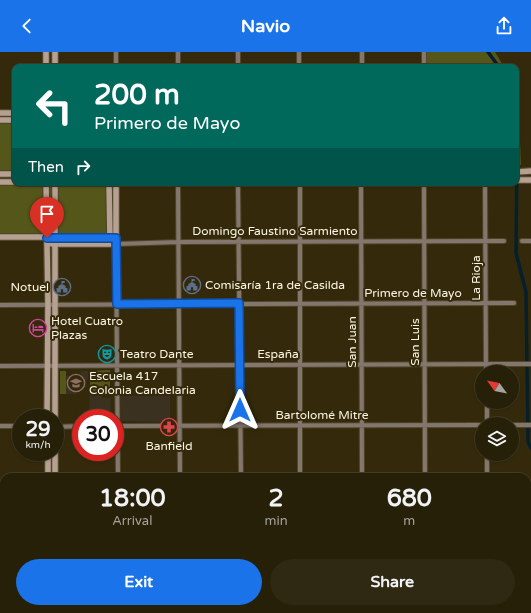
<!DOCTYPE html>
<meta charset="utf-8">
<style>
body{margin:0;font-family:"Varela Round",sans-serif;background:#2f2812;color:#f1f3f6;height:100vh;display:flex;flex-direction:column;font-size:15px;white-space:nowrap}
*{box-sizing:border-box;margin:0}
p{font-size:13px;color:#a4a39c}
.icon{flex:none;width:22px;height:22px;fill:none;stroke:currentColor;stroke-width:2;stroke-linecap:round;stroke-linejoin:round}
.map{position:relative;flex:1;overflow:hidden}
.sheet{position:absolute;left:0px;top:421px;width:531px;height:140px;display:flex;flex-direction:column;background:#272008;border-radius:12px 12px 0 0;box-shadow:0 1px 3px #0004,0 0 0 1px #433e29}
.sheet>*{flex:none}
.guide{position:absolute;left:12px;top:12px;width:507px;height:122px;border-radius:8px;box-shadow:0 1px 3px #0004,0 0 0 1px #433e29;background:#00695c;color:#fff;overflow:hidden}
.needle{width:26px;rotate:303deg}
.tools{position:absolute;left:475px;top:313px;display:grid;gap:8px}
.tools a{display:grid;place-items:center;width:44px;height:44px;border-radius:50%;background:#272008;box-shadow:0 1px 3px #0004,0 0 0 1px #433e29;font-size:20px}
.speed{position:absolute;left:12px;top:357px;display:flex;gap:8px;font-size:20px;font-weight:700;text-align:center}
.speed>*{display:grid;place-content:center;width:52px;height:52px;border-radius:50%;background:#272008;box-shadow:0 1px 3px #0004,0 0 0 1px #433e29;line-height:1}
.speed small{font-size:10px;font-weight:400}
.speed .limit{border:6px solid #d22;background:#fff;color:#111}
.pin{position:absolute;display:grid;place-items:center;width:34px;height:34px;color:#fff;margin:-41px -17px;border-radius:50% 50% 50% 0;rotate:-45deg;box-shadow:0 0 4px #0007}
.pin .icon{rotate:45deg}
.me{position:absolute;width:44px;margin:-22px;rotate:0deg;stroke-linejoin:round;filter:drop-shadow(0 0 3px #0008)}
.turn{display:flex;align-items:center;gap:14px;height:84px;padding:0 16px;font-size:18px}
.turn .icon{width:52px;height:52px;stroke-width:2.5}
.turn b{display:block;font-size:28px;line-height:34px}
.then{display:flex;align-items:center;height:38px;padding:0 16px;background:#0003;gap:8px;font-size:15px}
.eta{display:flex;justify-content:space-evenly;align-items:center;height:68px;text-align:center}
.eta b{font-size:24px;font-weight:700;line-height:28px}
.button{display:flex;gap:8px;margin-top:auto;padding:8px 16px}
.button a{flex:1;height:46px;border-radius:24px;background:#1a73e8;color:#fff;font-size:16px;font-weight:700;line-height:46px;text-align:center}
.button a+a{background:#2f2812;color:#f1f3f6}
header{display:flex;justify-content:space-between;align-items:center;height:52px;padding:0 16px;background:#1a73e8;color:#fff;font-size:18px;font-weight:700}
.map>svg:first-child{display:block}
</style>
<header><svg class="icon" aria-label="back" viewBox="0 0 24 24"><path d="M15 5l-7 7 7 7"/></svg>Navio<svg class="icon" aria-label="share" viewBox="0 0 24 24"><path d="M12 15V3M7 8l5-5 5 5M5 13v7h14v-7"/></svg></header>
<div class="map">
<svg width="531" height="561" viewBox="0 0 531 561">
<rect width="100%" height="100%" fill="#342a0b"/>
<path fill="#3b3121" d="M 81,319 L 90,319 L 90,327 L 86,328 L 86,335 L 76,335 L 76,342 L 66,342 L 66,324 L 80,324 Z
M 90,340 L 102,340 L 102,346 L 111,346 L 110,366 L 89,366 Z
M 121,344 L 170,344 L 170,370 L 121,369 Z"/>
<path fill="#55561a" d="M 426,0 L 495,0 L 504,15 L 426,15 Z
M 516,51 L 519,63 L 521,113 L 516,113 Z
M 0,69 L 15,69 L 15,131 L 108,131 L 108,181 L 0,181 Z
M 110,318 L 110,340 L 90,340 L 90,319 Z
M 60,319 L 66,319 L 66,342 L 60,342 Z"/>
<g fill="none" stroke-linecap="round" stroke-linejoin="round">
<path stroke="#051f2d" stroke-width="3.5" d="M 488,0 L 499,15
M 516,82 L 517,103 L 516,201 L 526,240 L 528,390 L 531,396"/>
<defs>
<path id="street" d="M 116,0 L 116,15
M 362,0 L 362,15
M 178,15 L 178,0
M 238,15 L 238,0
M 299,15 L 299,0
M 424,15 L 424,0
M 178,131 L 180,425
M 238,131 L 241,425
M 300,131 L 300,425
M 361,131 L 362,425
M 424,131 L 425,425
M 485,131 L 486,320
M 522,189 L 531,189
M 0,253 L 514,251
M 0,314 L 531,312
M 487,350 L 487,372
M 512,373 L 531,373
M 0,374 L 21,374
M 116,374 L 482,373
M 55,375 L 81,374
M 487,402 L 487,425
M 118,425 L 116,192 L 179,190 L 504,189
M 527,433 L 531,433
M 0,435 L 4,435
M 527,496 L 531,496
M 0,498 L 4,498
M 0,559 L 179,560 L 241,558 L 528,558"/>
<path id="secondary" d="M 46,0 L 46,15
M 55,15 L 55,0
M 0,61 L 15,61
M 0,68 L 15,68
M 516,120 L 531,119
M 0,122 L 15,122
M 516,128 L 531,128
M 0,130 L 15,130
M 46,131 L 48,253 L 47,366
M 55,131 L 55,425
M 109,131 L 110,189
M 0,185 L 116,185
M 52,192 L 116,192 L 116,131
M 48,400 L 48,425
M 49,557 L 49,561
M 56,557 L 56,561"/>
</defs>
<use href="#street" stroke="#504629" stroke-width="6"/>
<use href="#secondary" stroke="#504629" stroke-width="8"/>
<use href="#street" stroke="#83766c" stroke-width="4"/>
<use href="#secondary" stroke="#b5a091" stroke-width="5.5"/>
</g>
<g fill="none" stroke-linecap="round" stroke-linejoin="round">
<defs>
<path id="route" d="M 47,186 L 116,186 L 117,252 L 239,251 L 240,358"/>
</defs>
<use href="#route" stroke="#114b97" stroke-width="10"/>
<use href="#route" stroke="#1a73e8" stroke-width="7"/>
</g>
<defs>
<symbol id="civic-ring" viewBox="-11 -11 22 22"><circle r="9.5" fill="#342a0b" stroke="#5c6f8a" stroke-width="1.5"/><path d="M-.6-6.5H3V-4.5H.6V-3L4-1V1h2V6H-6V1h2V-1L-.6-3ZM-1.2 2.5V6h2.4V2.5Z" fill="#5c6f8a"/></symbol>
<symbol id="hotel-ring" viewBox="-11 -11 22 22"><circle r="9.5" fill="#342a0b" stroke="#d1479c" stroke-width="1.5"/><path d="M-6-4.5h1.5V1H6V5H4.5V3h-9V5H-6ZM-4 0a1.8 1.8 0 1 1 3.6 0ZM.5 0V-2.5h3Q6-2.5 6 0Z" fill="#d1479c"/></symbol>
<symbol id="theatre-ring" viewBox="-11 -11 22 22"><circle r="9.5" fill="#342a0b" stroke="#0f9aa8" stroke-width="1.5"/><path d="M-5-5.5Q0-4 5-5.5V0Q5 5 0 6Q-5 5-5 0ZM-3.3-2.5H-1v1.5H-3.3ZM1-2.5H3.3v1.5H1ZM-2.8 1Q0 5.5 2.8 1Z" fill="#0f9aa8"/></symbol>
<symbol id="school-ring" viewBox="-11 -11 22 22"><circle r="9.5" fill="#342a0b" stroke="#8d6e63" stroke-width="1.5"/><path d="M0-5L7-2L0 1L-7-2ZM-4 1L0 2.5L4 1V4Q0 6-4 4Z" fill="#8d6e63"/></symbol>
<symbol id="pharmacy-ring" viewBox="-11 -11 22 22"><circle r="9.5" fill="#342a0b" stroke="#e0444e" stroke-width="1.5"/><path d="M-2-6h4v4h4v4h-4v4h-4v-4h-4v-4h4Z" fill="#e0444e"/></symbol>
</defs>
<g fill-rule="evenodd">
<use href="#civic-ring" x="182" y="223" width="20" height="20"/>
<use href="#civic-ring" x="52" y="225" width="20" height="20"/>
<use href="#hotel-ring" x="28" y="266" width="20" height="20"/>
<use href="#theatre-ring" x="97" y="292" width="20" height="20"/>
<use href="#school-ring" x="66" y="321" width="20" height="20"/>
<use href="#pharmacy-ring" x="159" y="365" width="20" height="20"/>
</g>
<g text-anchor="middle" stroke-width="4" stroke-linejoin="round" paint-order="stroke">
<g font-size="12" fill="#faf4e2" stroke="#342a0b">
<text x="275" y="183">Domingo Faustino Sarmiento</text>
<text transform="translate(476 226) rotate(-90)" y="4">La Rioja</text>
<text x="413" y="245">Primero de Mayo</text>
<text transform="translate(352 290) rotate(-90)" y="4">San Juan</text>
<text transform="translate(415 290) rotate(-90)" y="4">San Luis</text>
<text x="278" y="306">España</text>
<text x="322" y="367">Bartolomé Mitre</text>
</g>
<g font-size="12" fill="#faf4e2" stroke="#342a0b" text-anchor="start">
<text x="205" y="237">Comisaría 1ra de Casilda</text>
<text x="49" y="239" text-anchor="end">Notuel</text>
<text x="51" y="273">Hotel Cuatro<tspan x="51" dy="14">Plazas</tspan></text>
<text x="120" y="306">Teatro Dante</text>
<text x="89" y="328">Escuela 417<tspan x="89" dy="14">Colonia Candelaria</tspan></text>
<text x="169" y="398" text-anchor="middle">Banfield</text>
</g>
</g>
</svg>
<div class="tools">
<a><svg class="needle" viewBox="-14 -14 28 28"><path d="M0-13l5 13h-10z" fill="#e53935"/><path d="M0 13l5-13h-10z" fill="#a4a39c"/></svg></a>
<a><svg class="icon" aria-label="layers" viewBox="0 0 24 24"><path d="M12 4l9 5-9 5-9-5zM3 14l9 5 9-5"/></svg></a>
</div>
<div class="speed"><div>29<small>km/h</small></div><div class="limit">30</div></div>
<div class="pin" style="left:47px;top:186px;background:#d93025"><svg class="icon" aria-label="arrive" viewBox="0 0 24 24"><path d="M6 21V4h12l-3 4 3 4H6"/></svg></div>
<svg class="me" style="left:240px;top:358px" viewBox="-20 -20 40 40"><path d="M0-17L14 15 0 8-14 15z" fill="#1a73e8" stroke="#fff" stroke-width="4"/></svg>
<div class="guide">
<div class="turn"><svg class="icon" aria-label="left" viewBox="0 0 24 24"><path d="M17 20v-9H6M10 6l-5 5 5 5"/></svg><div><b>200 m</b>Primero de Mayo</div></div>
<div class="then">Then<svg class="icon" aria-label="right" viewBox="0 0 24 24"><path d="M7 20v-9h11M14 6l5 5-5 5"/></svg></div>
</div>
<section class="sheet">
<div class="eta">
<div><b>18:00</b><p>Arrival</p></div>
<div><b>2</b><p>min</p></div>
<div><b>680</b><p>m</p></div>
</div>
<div class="button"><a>Exit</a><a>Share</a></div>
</section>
</div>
